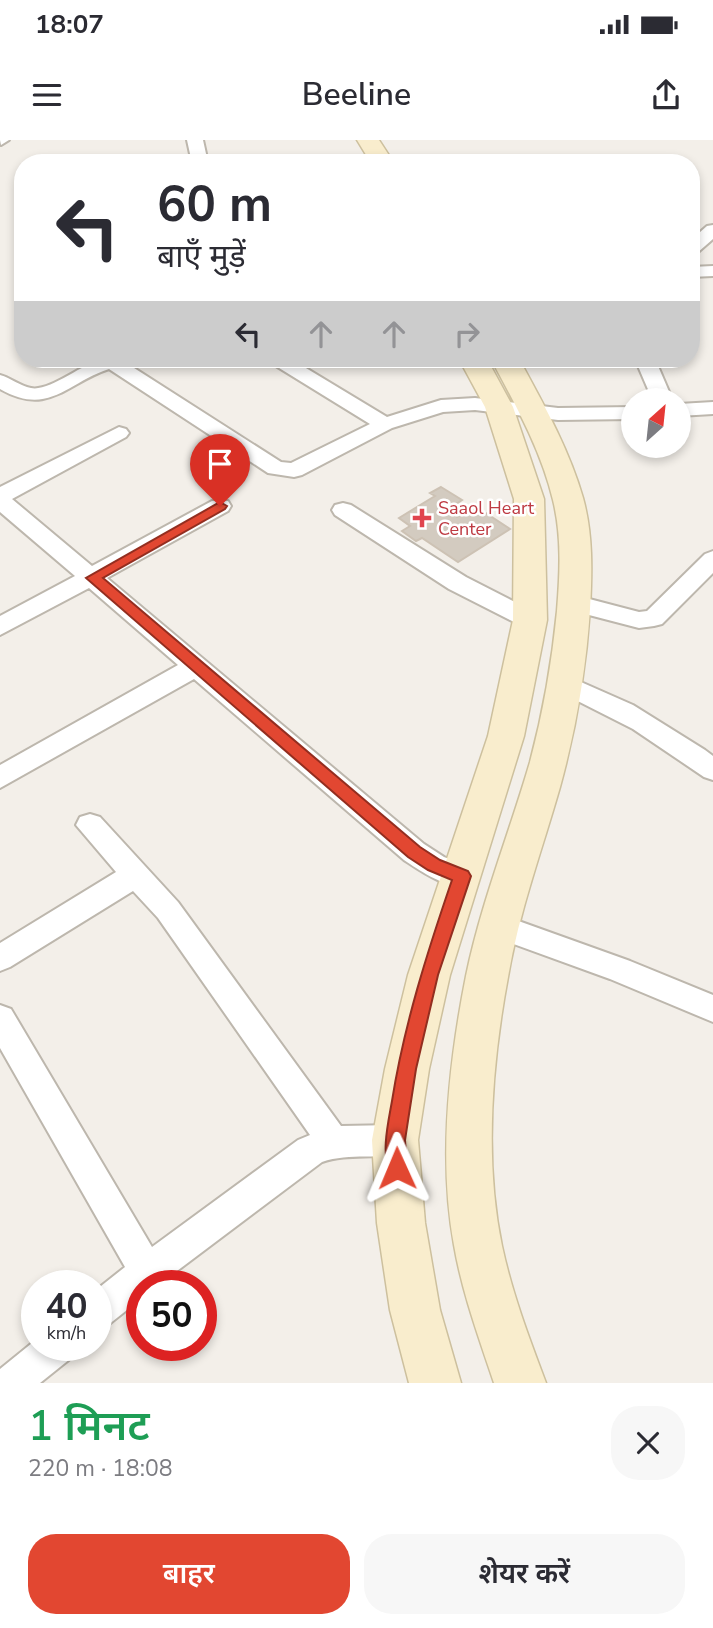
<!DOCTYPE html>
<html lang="hi">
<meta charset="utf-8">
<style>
body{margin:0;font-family:"Nunito Sans","Noto Sans Devanagari",sans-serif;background:#f7f7f7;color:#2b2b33;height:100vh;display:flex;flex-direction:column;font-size:26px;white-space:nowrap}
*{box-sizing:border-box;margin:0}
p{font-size:23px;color:#7c7c81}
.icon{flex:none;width:38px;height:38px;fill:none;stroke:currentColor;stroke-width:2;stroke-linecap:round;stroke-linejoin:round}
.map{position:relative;height:1243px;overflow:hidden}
.drawer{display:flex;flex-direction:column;background:#fff;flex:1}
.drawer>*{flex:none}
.banner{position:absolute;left:14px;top:14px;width:686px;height:214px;border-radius:28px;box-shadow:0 4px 10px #0003;background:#fff;color:#2b2b33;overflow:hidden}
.needle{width:46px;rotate:27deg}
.fabs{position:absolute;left:621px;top:248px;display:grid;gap:14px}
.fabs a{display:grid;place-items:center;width:70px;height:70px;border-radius:50%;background:#fff;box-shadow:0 4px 10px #0003;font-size:35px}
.speed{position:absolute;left:21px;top:1130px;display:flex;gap:14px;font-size:35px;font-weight:700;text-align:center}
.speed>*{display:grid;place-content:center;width:91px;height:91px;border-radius:50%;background:#fff;box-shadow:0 4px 10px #0003;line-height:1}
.speed small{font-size:18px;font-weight:400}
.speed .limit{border:10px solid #d22;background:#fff;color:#111}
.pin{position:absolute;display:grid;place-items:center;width:60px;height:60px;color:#fff;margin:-72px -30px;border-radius:50% 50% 50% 0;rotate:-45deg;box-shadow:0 0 7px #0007}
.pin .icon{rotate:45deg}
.me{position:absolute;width:77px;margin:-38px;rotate:359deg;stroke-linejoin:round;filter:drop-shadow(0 0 5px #0008)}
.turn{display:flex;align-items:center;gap:24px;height:147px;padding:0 28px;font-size:32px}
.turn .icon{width:91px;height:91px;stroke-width:2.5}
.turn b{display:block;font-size:49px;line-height:60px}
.lanes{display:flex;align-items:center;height:66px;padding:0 28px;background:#0003;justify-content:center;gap:35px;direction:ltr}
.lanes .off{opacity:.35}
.round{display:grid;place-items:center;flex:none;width:74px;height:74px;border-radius:28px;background:#f7f7f7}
.overview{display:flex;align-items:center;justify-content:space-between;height:119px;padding:0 28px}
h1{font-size:42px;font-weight:600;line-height:52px;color:#1e9e55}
.primary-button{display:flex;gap:14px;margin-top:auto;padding:14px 28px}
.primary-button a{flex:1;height:80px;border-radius:28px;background:#e24731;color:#fff;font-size:28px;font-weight:600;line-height:80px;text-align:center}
.primary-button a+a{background:#f7f7f7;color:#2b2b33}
.status{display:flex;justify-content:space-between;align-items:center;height:49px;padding:0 35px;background:#fff;direction:ltr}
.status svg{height:19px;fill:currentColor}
header{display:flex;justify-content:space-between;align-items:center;height:91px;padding:0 28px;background:#fff;font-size:32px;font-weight:600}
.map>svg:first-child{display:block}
</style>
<div class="status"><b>18:07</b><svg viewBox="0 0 49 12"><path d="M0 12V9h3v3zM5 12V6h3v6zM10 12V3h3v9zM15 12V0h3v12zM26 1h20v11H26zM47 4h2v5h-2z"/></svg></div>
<header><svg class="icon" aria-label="menu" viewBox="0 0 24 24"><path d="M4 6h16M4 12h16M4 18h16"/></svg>Beeline<svg class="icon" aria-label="share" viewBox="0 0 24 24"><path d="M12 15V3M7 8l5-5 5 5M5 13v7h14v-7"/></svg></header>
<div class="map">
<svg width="713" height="1243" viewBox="0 0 713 1243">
<rect width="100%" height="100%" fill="#f3efe9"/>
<path fill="#d3cbc0" stroke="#cdc2b4" stroke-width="2" d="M 441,347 L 462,360 L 447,370 L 457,377 L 475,366 L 510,389 L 458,422 L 422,398 L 416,401 L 402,391 L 410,386 L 399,378 L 435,356 L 430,353 Z"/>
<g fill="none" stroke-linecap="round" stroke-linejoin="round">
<defs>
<path id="street" d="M 0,0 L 9,0 L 1,5 Z
M 187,0 L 203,0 L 208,23 L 192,23 Z
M 713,85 L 713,99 L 697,113 L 691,114 L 691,100 L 707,86 Z
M 713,126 L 713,136 L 691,137 L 691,127 Z
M 102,219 L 120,219 L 281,322 L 291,323 L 370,284 L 271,223 L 268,219 L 291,219 L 387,277 L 441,260 L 475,258 L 558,268 L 634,267 L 634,279 L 558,280 L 475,270 L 443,272 L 392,288 L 302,335 L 294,337 L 268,333 L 109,229 C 66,243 49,277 0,249 L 0,235 C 11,238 20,246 31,248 C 49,252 82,224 102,219 Z
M 635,219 L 655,219 L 673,261 L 653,261 Z
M 713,262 L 713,274 L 679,276 L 679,264 Z
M 119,287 L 126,289 L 129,293 L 126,297 L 12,359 L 92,426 L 212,361 L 228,361 L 231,366 L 228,371 L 107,438 L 424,704 L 444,717 L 472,728 L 476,736 L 472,744 C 450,752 422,732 404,720 L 194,539 L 0,648 L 0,625 L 178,525 L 89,448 L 0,495 L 0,476 L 75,436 L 0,372 L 0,347 Z
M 343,363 L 351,365 L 466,437 L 538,474 L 542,480 L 538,486 L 530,488 L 522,486 L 449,449 L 335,375 L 332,370 L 335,365 Z
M 713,411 L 713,433 L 662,484 L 654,486 L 639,488 L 566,469 L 562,463 L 566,457 L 574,455 L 639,472 L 647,471 L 705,414 Z
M 565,535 L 633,565 L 705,610 L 713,616 L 713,640 L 704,637 L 633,589 L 556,550 L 553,544 L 556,538 Z
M 90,674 L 100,677 L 178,762 L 341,986 L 395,985 L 406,989 L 411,1000 L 406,1011 C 381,1021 350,1012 322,1022 L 157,1146 L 142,1146 L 142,1158 L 108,1185 L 96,1191 L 96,1150 L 125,1127 L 0,908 L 0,865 L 11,869 L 152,1107 L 298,1000 L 310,995 L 158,778 L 133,751 L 10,827 L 0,831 L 0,803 L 116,732 L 76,685 L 80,677 Z
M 499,774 L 630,821 L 713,855 L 713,882 L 610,839 L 489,795 L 485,786 L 489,777 Z
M 37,1199 L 37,1206 L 75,1206 L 70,1219 L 40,1243 L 0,1243 L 0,1229 Z"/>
<path id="secondary" d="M 357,0 L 379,0 L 394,23 L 371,23 Z
M 459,219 L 487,219 L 513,267 L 544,359 L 547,480 L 524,596 L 450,835 L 429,929 L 418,1000 L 425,1083 L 440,1170 L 461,1243 L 409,1243 L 390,1170 L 377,1083 L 372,1000 L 385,929 L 408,835 L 488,596 L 513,480 L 514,359 L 485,267 Z
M 491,219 L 519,219 C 543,263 569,309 583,358 C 593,394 592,432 590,469 C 586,530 576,589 560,647 C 542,710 519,772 508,837 C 492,923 484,1020 502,1106 C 512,1153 529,1198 546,1243 L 494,1243 C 479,1198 462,1152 454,1105 C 438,1018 449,922 466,836 C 481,763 509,694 530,622 C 543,573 552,522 557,471 C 560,434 562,396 553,360 C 541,310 515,264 491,219 Z"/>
</defs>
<use href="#street" stroke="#bdb7ad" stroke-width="4"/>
<use href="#secondary" stroke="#cdc09e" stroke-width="3"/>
<use href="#street" fill="#fff" fill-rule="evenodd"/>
<use href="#secondary" fill="#f9edcd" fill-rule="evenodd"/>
</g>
<path fill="#e24731" stroke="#932e20" stroke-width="2" d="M 220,362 L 227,366 L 225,369 L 103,438 L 420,707 L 440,720 L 468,731 L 471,736 L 438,835 L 416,929 L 405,1000 L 407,1028 L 404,1035 L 397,1038 L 390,1035 C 381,1012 388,984 392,961 C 404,885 427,813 452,740 L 428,730 L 408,717 L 86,438 Z"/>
<path fill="#e0444e" stroke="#fff" stroke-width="2.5" d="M418.5 367.5h7v7h7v7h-7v7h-7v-7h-7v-7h7z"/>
<g text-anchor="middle" stroke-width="5" stroke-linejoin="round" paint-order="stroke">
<g font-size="18" fill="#be3a42" stroke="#fff" text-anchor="start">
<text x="438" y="374">Saaol Heart<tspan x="438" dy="21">Center</tspan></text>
</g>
</g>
</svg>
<div class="fabs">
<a><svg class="needle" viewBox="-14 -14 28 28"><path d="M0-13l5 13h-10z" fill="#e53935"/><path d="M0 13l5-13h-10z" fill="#7c7c81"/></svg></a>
</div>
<div class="speed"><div>40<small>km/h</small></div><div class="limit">50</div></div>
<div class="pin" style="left:220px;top:366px;background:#d93025"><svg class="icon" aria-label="arrive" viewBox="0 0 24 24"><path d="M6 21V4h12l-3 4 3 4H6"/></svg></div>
<svg class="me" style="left:397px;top:1028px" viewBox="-20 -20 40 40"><path d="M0-17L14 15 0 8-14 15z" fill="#e24731" stroke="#fff" stroke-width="4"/></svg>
<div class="banner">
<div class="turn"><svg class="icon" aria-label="left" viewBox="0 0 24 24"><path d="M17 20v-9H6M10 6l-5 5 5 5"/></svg><div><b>60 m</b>बाएँ मुड़ें</div></div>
<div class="lanes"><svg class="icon" aria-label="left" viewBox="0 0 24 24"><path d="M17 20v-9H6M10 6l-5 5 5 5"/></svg><svg class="icon off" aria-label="ahead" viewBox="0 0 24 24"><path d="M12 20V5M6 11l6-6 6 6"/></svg><svg class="icon off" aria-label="ahead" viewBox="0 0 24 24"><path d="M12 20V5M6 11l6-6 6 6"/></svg><svg class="icon off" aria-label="right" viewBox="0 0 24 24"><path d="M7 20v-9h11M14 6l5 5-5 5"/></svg></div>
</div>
</div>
<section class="drawer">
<div class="overview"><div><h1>1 मिनट</h1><p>220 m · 18:08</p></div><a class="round"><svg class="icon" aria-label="close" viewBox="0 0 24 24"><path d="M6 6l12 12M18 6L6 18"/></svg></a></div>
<div class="primary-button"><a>बाहर</a><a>शेयर करें</a></div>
</section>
